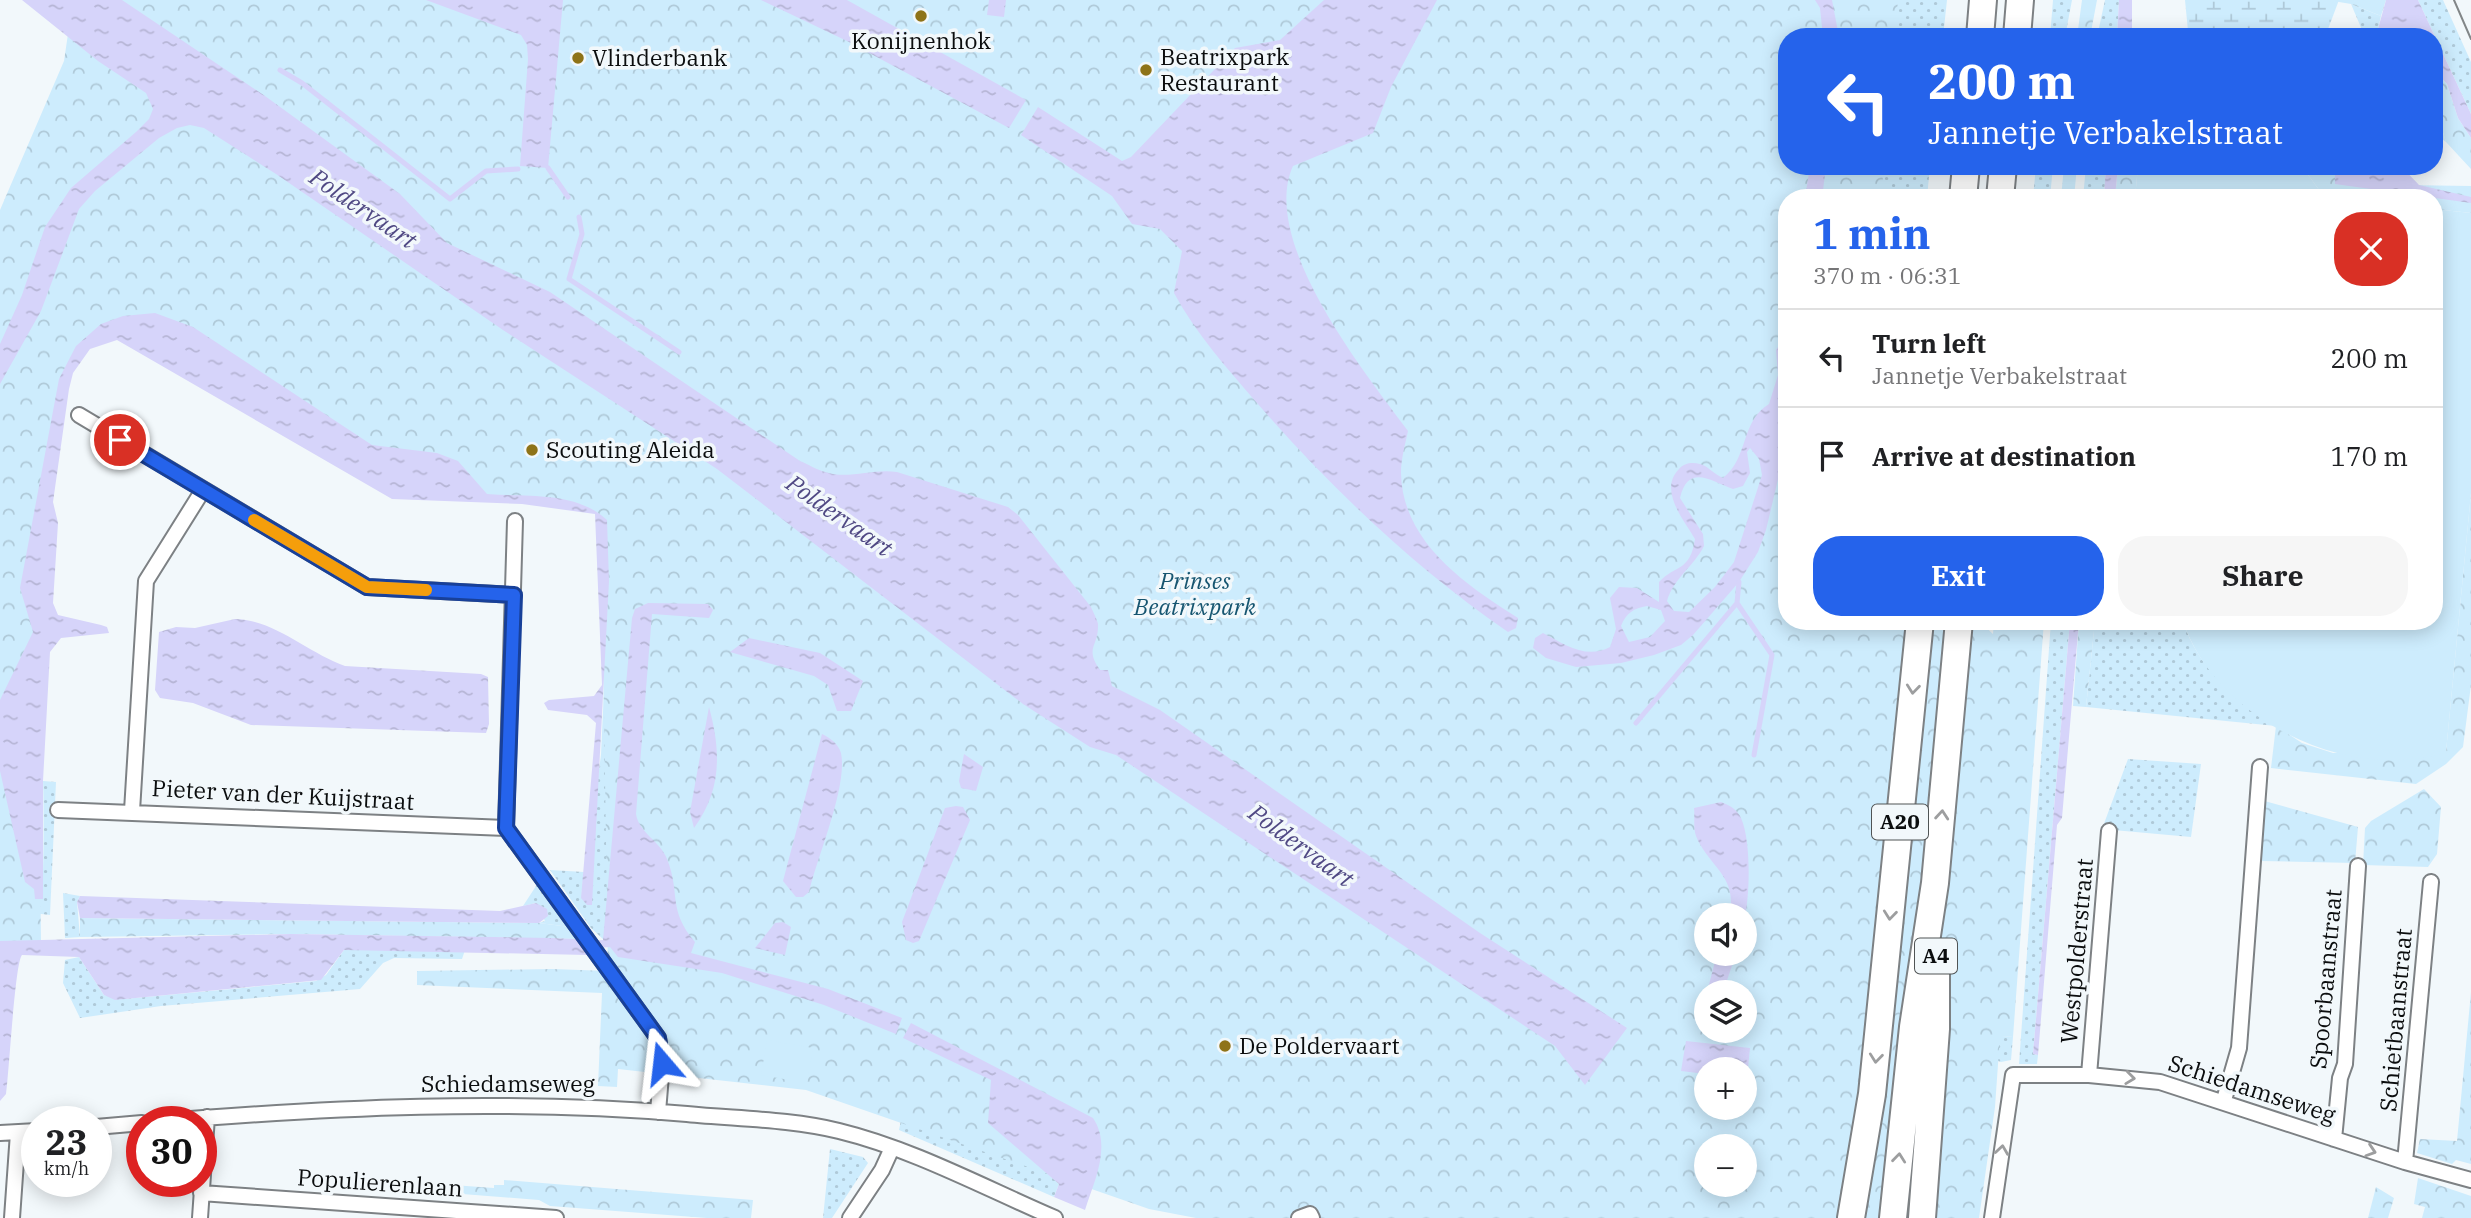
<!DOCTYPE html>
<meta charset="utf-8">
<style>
body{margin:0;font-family:"IBM Plex Serif",serif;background:#f6f6f6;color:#202124;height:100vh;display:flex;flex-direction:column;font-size:26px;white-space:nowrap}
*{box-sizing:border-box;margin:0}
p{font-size:23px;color:#757577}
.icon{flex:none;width:38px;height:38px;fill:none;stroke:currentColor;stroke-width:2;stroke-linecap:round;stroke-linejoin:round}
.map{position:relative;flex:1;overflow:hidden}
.panel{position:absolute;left:1778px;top:189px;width:665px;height:441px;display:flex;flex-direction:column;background:#fff;border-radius:28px;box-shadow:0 4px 18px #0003}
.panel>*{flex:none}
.banner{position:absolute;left:1778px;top:28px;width:665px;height:147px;border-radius:28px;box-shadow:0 4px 18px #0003;background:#2563eb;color:#fff;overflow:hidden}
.controls{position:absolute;left:1694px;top:903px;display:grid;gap:14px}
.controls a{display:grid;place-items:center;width:63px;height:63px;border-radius:50%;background:#fff;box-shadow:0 4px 18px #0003;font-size:35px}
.speed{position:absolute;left:21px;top:1106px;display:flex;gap:14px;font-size:35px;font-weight:700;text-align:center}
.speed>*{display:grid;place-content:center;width:91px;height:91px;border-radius:50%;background:#fff;box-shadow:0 4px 18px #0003;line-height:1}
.speed small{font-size:18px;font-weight:400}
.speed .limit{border:10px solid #d22;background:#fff;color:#111}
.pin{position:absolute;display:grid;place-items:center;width:60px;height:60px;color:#fff;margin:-30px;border:4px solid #fff;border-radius:50%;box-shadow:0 2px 7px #0007}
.me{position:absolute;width:77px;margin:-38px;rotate:343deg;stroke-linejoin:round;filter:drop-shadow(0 0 5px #0008)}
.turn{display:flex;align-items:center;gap:24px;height:147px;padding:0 35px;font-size:32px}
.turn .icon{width:91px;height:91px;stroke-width:2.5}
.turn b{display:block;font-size:49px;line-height:60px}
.round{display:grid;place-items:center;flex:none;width:74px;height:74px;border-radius:28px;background:#f6f6f6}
.headline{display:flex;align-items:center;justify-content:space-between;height:119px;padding:0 35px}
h1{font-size:42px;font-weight:800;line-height:52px;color:#2563eb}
.action{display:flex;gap:14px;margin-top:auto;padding:14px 35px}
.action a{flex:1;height:80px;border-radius:28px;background:#2563eb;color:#fff;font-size:28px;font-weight:800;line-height:80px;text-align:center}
.action a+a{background:#f6f6f6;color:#202124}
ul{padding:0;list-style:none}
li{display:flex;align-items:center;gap:21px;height:98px;padding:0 35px;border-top:2px solid #e0e0e0}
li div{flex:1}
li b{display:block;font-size:26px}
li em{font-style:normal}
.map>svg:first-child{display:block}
</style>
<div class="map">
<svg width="2471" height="1218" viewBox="0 0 2471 1218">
<defs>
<pattern id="grass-dots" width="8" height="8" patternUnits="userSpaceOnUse" patternTransform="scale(1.75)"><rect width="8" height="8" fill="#cdecfd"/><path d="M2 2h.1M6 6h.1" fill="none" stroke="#afc9d8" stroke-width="1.8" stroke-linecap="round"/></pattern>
<pattern id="forest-crowns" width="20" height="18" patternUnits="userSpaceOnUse" patternTransform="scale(1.75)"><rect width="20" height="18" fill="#cdecfd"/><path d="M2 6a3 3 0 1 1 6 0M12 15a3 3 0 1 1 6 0" fill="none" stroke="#afc9d8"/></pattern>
<pattern id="wetland-marsh" width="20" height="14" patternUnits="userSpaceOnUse" patternTransform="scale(1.75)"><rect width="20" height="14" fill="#cdecfd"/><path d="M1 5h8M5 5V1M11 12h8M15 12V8" fill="none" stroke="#afc9d8"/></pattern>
<pattern id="water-ripples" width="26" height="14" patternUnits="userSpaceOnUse" patternTransform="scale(1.75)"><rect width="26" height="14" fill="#d6d4fa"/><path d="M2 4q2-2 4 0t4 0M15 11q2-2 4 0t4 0" fill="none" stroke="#b6b5d5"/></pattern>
</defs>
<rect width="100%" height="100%" fill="#f2f8fb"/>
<path fill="url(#grass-dots)" d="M 1865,0 L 1947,0 L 1943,37 L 1862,37 Z
M 2053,0 L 2072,0 L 2065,37 L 2050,37 Z
M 2105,0 L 2119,0 L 2117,37 L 2097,37 Z
M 2418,0 L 2443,0 L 2471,62 L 2471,114 Z
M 2351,4 L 2381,16 L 2378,29 L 2372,37 L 2365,37 Z
M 2434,105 L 2446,142 L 2434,133 Z
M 1858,166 L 1930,166 L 1927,198 L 1857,198 Z
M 2036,166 L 2053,166 L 2050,198 L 2033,198 Z
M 2086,166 L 2106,166 L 2104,198 L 2083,198 Z
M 605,500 L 623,723 L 604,940 L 591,928 L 550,870 L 584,872 L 581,898 L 601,755 L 609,581 L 598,511 Z
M 2051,621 L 2070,621 L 2033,1054 L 2038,1055 L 2037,1064 L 2019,1064 Z
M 2095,621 L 2183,621 C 2198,669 2236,699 2276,726 L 2086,707 Z
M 2128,759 L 2201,764 L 2191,837 L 2102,829 Z
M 0,771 L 41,899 C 44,893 44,797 43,781 L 56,782 L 50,915 L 24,912 Z
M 538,883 L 570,927 L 539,923 L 545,921 L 536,903 L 523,906 Z
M 63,893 L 80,896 L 77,902 L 80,937 L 65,938 Z
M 344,950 L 465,950 L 462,959 L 394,958 L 383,963 L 360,989 L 161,1006 L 80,1018 L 63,983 L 65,960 L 79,957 L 104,995 L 124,999 L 316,981 L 326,975 Z
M 1970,1033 L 2013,1037 L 2011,1060 L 2001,1062 L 1961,1049 Z
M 902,1115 L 1044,1170 L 1059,1184 L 1054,1197 L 899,1130 Z
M 830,1149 L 863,1157 L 868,1163 L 832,1218 L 823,1218 Z"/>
<path fill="url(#forest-crowns)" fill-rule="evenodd" d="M 73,0 L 1898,0 L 1895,37 L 1787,37 L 1787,166 L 1884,166 L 1881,198 L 1787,198 L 1787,621 L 1979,621 L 1993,634 L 1994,621 L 2044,621 L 2013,1037 L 2000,1036 L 1995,1107 L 1979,1218 L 1196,1218 L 1149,1209 L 806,1090 L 618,1069 L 617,1087 L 598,1086 L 602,993 L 417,985 L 417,971 L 552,969 L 608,971 L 601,520 L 595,512 L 579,507 L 387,493 L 110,331 L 75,360 L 61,401 L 38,663 L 41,943 L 0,945 L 0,210 L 64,61 ZM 1706,915 L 1745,915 L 1745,954 L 1706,954 ZM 1706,992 L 1745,992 L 1745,1031 L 1706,1031 ZM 1706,1069 L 1745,1069 L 1745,1108 L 1706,1108 ZM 1706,1146 L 1745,1146 L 1745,1185 L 1706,1185 Z
M 2082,0 L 2097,0 L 2090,37 L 2077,37 Z
M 2327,0 L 2386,0 L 2381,16 L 2351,4 Z
M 2434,70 L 2447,84 L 2458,118 L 2471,138 L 2471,169 L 2446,142 L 2434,105 Z
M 2064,166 L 2077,166 L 2074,198 L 2061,198 Z
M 2118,166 L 2138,166 L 2135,198 L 2115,198 Z
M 2204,166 L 2335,166 L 2336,184 L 2471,186 L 2471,213 L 2434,209 L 2434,198 L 2325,198 L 2306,172 Z
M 2471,493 L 2471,685 L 2463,747 L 2446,764 L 2416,784 L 2271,768 L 2276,726 L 2302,743 L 2333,753 L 2446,752 Z
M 2079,621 L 2095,621 L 2086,707 L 2073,706 Z
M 2424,789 L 2441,807 L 2437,854 L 2428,867 L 2363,865 L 2365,828 L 2371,821 Z
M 2261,800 L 2358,827 L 2355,863 L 2260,861 Z
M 80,918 L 539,923 L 570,927 L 579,939 L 291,934 L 80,937 Z
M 2471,992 L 2471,1164 L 2456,1160 L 2452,1164 L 2417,1153 L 2420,1139 L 2457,1141 Z
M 2418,1178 L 2471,1196 L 2471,1218 L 2422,1218 L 2425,1207 L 2414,1204 Z
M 504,1180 L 753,1200 L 751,1218 L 707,1218 L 550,1206 L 539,1200 L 424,1191 L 425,1183 L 494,1188 L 494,1185 L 504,1185 Z
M 2376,1187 L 2394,1198 L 2388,1218 L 2368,1218 Z"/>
<path fill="url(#wetland-marsh)" d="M 2185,0 L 2339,0 L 2325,37 L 2213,37 L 2200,28 L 2188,31 Z"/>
<path fill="#cdecfd" d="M 2138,166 L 2306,172 L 2325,198 L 2135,198 Z
M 2434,209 L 2471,213 L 2471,493 L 2446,752 C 2349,784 2215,719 2183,621 L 2434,621 Z
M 767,1040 L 813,1048 L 807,1083 L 761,1075 Z"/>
<path fill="url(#water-ripples)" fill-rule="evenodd" d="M 22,0 L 122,0 L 265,96 L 400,194 L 447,243 L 550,292 L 800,461 C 808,464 817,470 825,472 C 848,480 873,468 897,472 L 1008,507 L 1018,515 L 1091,607 C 1093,612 1097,619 1098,624 C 1099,647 1084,647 1100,670 L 1108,670 L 1112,686 L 1160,710 L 1480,933 L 1627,1028 L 1585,1085 L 1555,1046 L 1116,755 L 1090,747 L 1023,704 L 717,469 L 503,330 L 276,174 L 204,128 L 190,125 L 177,128 L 159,138 L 95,191 L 79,209 L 41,311 L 0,384 L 0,344 L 22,295 L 45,227 L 71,188 L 136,132 L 149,119 L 153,109 L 146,93 L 98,61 Z
M 426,0 L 563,0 L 548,168 L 520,166 L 528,59 L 527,45 L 521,35 Z
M 761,0 L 847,0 L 1026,100 L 1009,128 L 847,41 Z
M 989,0 L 1006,0 L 1004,17 L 987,15 Z
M 1324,0 L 1437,0 L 1391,87 L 1373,133 L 1293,166 C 1259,241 1365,373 1408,431 C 1405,445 1401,459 1401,473 C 1402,542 1466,585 1518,618 L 1516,628 L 1508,632 C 1415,568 1331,488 1257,403 C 1227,368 1196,334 1174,293 L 1182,251 L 1160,229 L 1132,224 L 1112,196 L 1021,135 L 1038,107 L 1122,161 L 1131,157 L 1235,48 L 1280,40 Z
M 1815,0 L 1832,0 L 1839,37 L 1823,37 L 1820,8 Z
M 2119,0 L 2132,0 L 2132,37 L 2117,37 Z
M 2386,0 L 2418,0 L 2471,114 L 2471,138 L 2458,118 L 2447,84 L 2434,70 L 2434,37 L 2372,37 L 2378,29 Z
M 2199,28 L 2213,37 L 2159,37 Z
M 1810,166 L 1826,166 L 1822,198 L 1805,198 Z
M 2106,166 L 2118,166 L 2115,198 L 2104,198 Z
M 2335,166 L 2401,166 L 2419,185 L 2471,197 L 2471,203 L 2335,184 Z
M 155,313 L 193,327 L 372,445 L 437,453 L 458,461 L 487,494 C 527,497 576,491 607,520 L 609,581 L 592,905 L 587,905 L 581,898 L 596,723 L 587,715 L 548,710 L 544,703 L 549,700 L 594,696 L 602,685 L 595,514 L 522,504 L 392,499 L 117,340 L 90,349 L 73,373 L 69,389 L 53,502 L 58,523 L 53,603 L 58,615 L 101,625 L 107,627 L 109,633 L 61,638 L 50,652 L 43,781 L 43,899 L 35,899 L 34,889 L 25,882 L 0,771 L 0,700 L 33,632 L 20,588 L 59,379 L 76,346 L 101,324 L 123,316 Z
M 1787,333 L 1787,441 L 1766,530 L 1758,552 L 1739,582 L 1693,635 L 1681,645 L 1654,655 L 1621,663 L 1576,667 L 1546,658 L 1533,648 L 1535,638 L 1543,633 C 1564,644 1586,660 1610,647 L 1616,629 L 1610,598 L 1619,587 L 1637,588 L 1659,602 L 1659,582 C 1676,564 1690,572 1695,539 C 1684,520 1658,490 1679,469 C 1684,463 1692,462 1700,464 C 1708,466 1715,475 1723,478 C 1749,458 1740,422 1769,404 L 1778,375 L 1776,350 ZM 1750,448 L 1759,459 L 1762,475 L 1734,562 L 1715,587 L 1689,612 L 1674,611 L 1667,601 C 1673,579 1694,566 1704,546 L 1703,534 L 1680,498 C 1688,463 1711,481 1733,489 L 1743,486 L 1750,473 L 1747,452 ZM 1647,606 L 1661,610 L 1665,621 L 1650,637 L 1629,642 L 1621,626 C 1626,613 1634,608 1647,606 Z
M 648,603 L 708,604 L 713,610 L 709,618 L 652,614 L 636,814 C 639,833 660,841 667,859 C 681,894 667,909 695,942 L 691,953 L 828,989 L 902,1018 L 896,1034 L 824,1005 L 722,973 L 618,957 L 610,947 L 584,949 L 588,955 L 344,950 L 321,980 L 115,1000 L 104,995 L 79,957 L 22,955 C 15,962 9,1074 6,1094 L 0,1101 L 0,941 L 291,934 L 551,938 L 575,939 L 578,942 L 603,940 L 632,618 L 635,609 Z
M 235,619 C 275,620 308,653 345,666 L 481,674 L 488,677 L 489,724 L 486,733 L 251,725 L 193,703 L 160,698 L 155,690 L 159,632 L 176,627 L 195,628 Z
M 2070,621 L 2079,621 L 2062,818 L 2057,825 L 2038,1055 L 2033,1054 Z
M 749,638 L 820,653 L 863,681 L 851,711 L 837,711 L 828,685 L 814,676 L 730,652 Z
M 709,707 C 721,751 722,790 694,828 L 690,812 Z
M 822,734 C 830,738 838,743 841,753 C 848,786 817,857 809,892 L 803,897 L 796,897 L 783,881 Z
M 964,754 L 983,767 L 976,791 L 961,788 L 959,781 Z
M 1721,802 C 1729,805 1737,809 1741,818 C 1751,840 1750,893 1745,916 L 1729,915 C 1739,877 1708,866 1696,836 C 1693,828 1695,816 1694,808 Z
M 956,806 L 963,807 L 970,820 L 919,941 L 913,943 L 906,940 L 902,922 L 945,808 Z
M 80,896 L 500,911 L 536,903 L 547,909 L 548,916 L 539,923 L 80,918 L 77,902 Z
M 783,922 L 791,927 L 785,955 L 755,948 L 775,923 Z
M 1717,954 L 1736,954 L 1723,992 L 1707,992 Z
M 911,1023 L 1093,1118 C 1112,1146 1094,1181 1085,1210 L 1054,1197 L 1059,1184 L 988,1123 L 991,1080 L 903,1038 Z
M 1686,1041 L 1750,1048 L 1747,1078 L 1745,1069 L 1706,1069 L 1706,1074 L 1681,1071 Z"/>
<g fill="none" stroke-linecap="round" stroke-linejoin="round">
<path stroke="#d6d4fa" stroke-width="5" d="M 280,70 L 302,83 L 450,199 L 486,171 L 518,169
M 548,168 L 568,197
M 579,217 L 582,234 L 569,279 L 679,352
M 1739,582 L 1737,603 L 1772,655 L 1754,755
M 1636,723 L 1737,603"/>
<defs>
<path id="street" d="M 79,415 L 367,587 L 514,595
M 515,521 L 506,828 L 658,1038 L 662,1063 L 658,1112
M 58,810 L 506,828
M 132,811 L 146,581 L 203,490
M 2089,1075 L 2109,831
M 2224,1100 L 2239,1048 L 2260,767
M 154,1122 C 333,1107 507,1099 687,1114 C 737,1119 790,1119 839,1131 C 913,1149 985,1188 1055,1218
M 96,1127 L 142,1123
M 0,1133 L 37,1131
M 2334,1139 L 2340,1078 L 2345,1064 L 2358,866
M 2405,1162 L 2431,882
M 201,1193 L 556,1218
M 12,1218 L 18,1133
M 200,1218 L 207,1117
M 850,1218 L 882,1170 L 892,1148
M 1299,1218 L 1310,1214 L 1312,1218
M 1992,1218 L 2013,1075 L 2089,1075 L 2160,1082 L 2405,1162 L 2471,1180"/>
<path id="highway" d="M 1980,37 L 1983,0
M 2017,37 L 2020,0
M 1963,198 L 1966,166
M 2000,198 L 2003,166
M 1851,1218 L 1872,1094 L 1920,621
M 1893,1218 L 1913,1027 L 1935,883 L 1959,621
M 1922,1218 L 1936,1029 L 1936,965"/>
</defs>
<use href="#street" stroke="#7d8184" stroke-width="18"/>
<use href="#highway" stroke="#7d8184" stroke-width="30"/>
<use href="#street" stroke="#fff" stroke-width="14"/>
<use href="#highway" stroke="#fff" stroke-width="26"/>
<path stroke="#828688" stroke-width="2" d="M 2454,0 L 2471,39"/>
</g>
<defs><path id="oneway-chevron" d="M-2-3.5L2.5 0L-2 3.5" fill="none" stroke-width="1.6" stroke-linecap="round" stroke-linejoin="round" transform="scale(1.75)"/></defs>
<g stroke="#9d9e9f">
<use href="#oneway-chevron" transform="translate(1913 689) rotate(96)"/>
<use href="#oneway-chevron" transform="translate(1942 815) rotate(-85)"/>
<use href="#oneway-chevron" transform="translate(1890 915) rotate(96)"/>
<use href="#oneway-chevron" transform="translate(1876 1058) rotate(96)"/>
<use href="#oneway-chevron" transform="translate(2130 1078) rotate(7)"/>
<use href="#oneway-chevron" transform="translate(2002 1150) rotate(-82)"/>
<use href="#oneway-chevron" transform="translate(2371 1151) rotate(18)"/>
<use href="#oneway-chevron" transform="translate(1899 1158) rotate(-84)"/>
</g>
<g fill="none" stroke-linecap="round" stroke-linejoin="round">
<defs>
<path id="route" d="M 120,440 L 367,587 L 514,595 L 506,828 L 658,1038 L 662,1063"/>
</defs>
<use href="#route" stroke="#184099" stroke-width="18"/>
<use href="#route" stroke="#2563eb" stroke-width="12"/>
<path stroke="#f59e0b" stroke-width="12" d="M 254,520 L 367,587 L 426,590"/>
</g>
<g fill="#8e7318" stroke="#f2f8fb" stroke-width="2.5">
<circle cx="921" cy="16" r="7"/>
<circle cx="578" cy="58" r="7"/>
<circle cx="1146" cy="70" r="7"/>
<circle cx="532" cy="450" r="7"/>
<circle cx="1225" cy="1046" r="7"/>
</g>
<g text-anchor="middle" stroke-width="7" stroke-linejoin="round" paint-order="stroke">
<g fill="#f2f8fb" stroke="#505455" stroke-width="2">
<rect x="1872" y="804.5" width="56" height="35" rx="5"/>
<rect x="1915" y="938.5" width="42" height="35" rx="5"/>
</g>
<g font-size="21" font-weight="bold" fill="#0b0d0e">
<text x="1900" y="829">A20</text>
<text x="1936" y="963">A4</text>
</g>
<g font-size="23" fill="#0b0d0e" stroke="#f2f8fb" text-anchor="start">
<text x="921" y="49" text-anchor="middle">Konijnenhok</text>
<text x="1160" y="65">Beatrixpark<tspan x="1160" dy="26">Restaurant</tspan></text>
<text x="592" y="66">Vlinderbank</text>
<text x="546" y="458">Scouting Aleida</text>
<text x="1239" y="1054">De Poldervaart</text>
</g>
<g font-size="23" font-style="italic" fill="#165570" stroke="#f2f8fb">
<text x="1195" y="589">Prinses<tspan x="1195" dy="26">Beatrixpark</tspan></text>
</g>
<g font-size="23" fill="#0b0d0e" stroke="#f2f8fb">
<text transform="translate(283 795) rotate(3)" y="8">Pieter van der Kuijstraat</text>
<text transform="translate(2077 951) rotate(-85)" y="8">Westpolderstraat</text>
<text transform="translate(2326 979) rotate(-85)" y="8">Spoorbaanstraat</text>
<text transform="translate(2396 1020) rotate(-85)" y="8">Schietbaanstraat</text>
<text x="508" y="1092">Schiedamseweg</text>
<text transform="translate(2252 1089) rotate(18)" y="8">Schiedamseweg</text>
<text transform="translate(380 1183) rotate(4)" y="8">Populierenlaan</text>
</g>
<g font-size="24" font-style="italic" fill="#504984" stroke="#f2f8fb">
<text transform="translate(363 209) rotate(34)" y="8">Poldervaart</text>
<text transform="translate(839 516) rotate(35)" y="8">Poldervaart</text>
<text transform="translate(1301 846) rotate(36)" y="8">Poldervaart</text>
</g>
</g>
</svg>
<div class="controls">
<a><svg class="icon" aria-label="sound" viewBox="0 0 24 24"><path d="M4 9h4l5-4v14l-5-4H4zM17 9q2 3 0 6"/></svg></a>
<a><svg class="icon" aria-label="layers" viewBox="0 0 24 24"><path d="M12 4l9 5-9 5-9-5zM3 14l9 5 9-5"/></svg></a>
<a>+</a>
<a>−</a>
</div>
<div class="speed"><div>23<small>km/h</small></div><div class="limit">30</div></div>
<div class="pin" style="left:120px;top:440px;background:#d93025"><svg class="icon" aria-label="arrive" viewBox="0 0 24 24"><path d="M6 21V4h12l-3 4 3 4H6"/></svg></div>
<svg class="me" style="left:662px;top:1063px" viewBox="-20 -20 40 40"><path d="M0-17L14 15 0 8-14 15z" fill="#2563eb" stroke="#fff" stroke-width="4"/></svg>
<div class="banner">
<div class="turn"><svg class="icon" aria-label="left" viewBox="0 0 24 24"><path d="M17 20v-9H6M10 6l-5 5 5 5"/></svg><div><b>200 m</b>Jannetje Verbakelstraat</div></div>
</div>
<section class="panel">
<div class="headline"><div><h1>1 min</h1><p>370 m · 06:31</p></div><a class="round" style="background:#d93025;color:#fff"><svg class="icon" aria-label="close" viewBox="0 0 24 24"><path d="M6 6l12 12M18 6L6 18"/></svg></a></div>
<ul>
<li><svg class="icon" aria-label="left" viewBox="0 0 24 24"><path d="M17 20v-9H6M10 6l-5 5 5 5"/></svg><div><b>Turn left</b><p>Jannetje Verbakelstraat</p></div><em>200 m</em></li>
<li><svg class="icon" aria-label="arrive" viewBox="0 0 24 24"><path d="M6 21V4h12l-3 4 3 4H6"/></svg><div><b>Arrive at destination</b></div><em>170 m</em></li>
</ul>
<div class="action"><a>Exit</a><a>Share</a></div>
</section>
</div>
